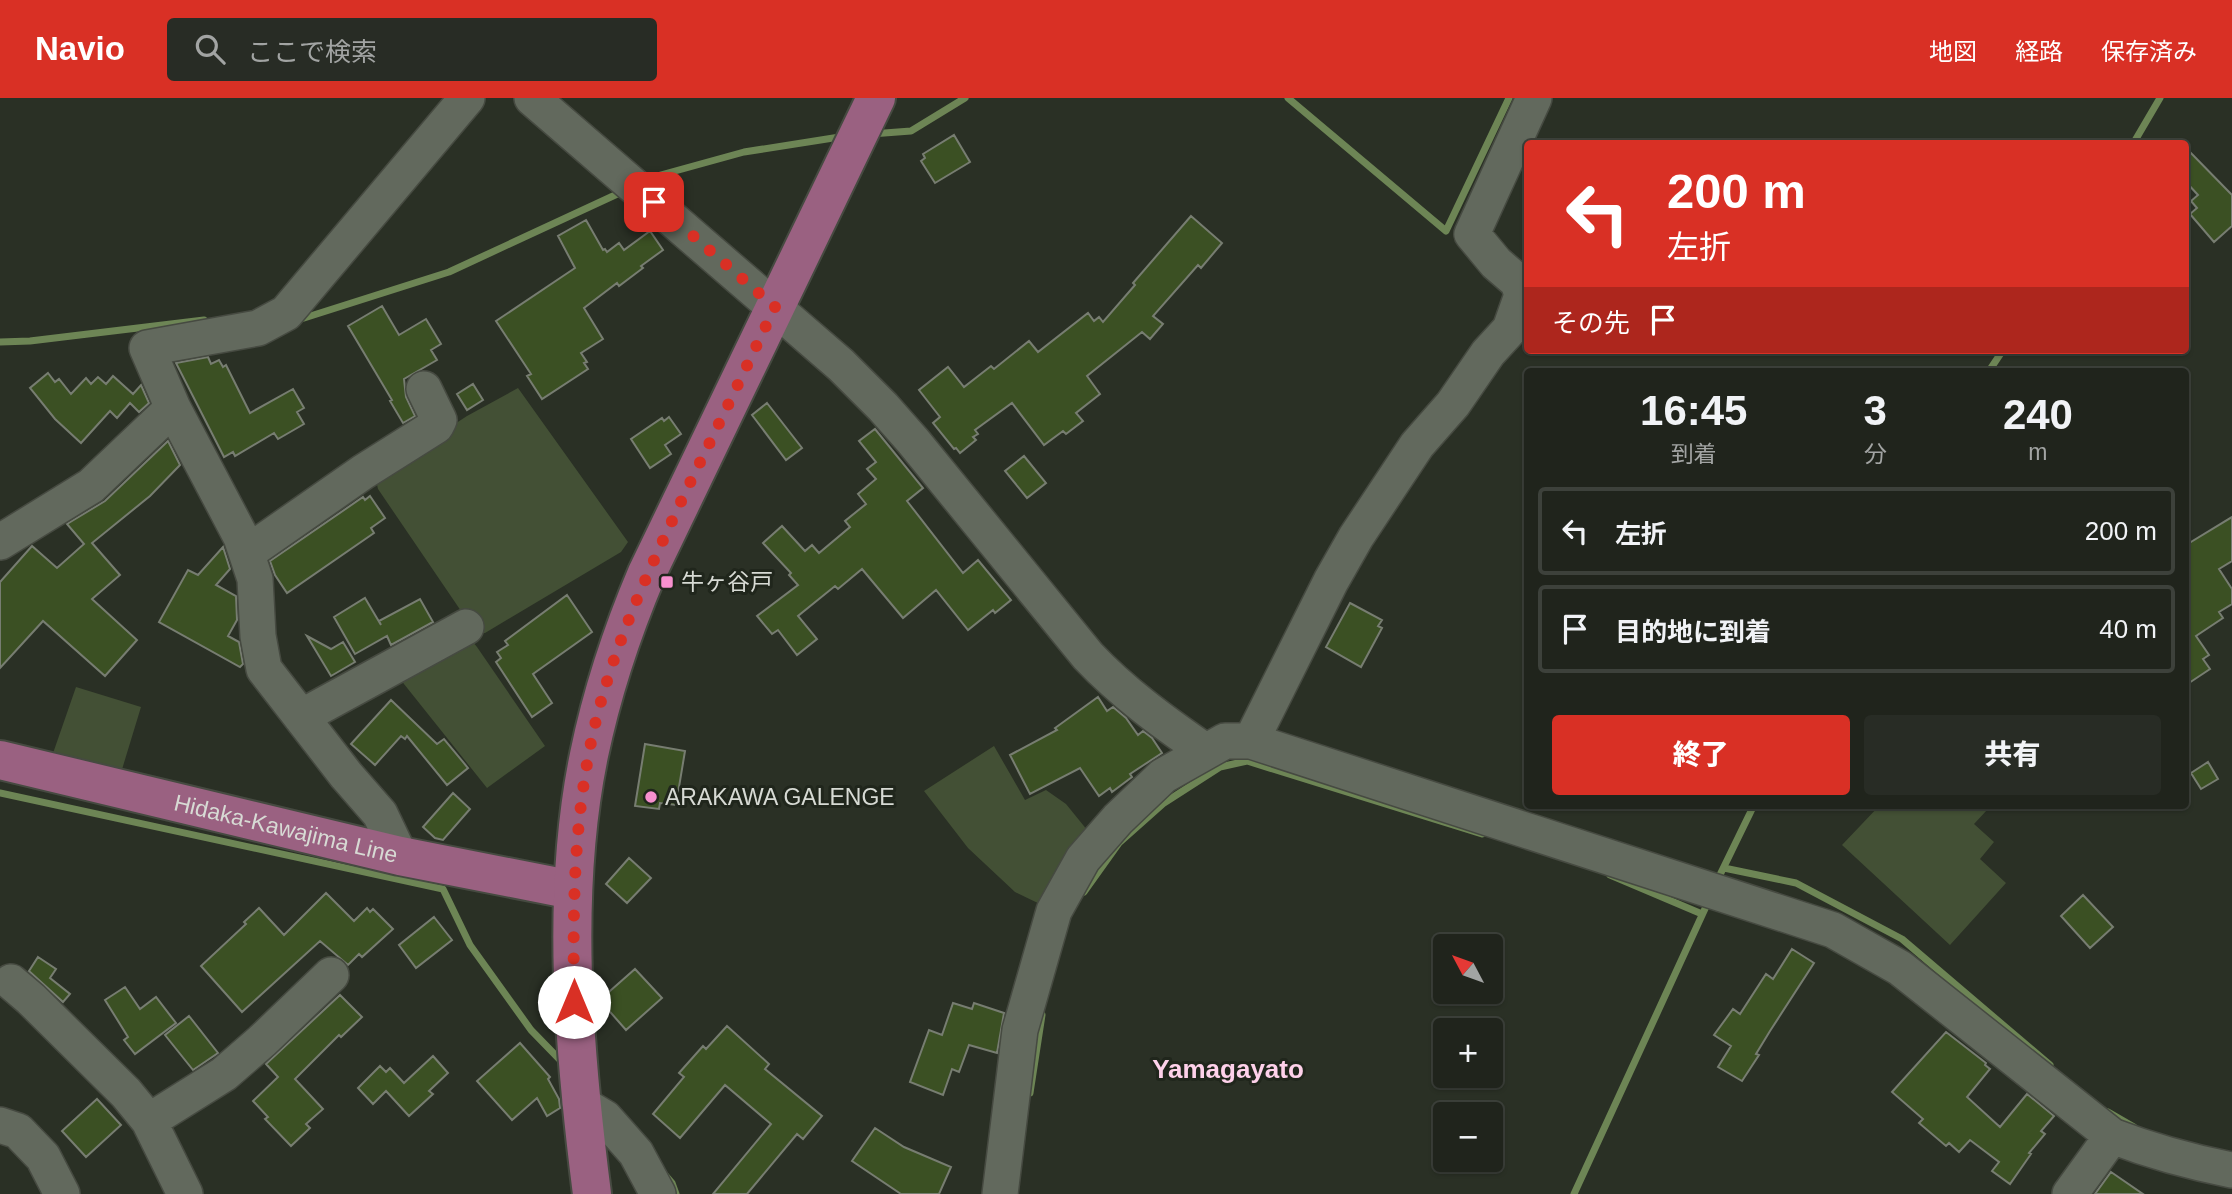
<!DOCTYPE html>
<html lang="ja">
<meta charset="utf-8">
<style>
body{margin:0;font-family:Helvetica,"Noto Sans JP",sans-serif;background:#282c25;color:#f1f3f6;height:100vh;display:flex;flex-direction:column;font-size:26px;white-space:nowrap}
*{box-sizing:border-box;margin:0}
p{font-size:23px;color:#a2a4a3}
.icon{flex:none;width:38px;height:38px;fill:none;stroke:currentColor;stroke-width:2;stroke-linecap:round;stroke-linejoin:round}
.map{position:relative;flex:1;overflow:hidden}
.sheet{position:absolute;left:1524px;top:270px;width:665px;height:441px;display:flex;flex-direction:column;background:#20241c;border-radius:7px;box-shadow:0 2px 5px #0004,0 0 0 2px #3d413b}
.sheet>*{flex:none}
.hud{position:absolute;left:1524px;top:42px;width:665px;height:214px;border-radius:7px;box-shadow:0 2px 5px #0004,0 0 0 2px #3d413b;background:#d93025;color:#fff;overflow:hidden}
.needle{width:46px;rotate:311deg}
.tools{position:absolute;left:1433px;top:836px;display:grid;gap:14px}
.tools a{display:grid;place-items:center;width:70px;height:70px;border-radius:7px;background:#20241c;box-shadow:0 2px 5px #0004,0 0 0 2px #3d413b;font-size:35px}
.pin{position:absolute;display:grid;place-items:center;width:60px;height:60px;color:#fff;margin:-30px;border-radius:14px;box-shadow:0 4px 10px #0006}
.me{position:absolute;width:77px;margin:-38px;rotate:0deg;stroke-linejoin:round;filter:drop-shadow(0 0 5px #0008)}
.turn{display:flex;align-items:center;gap:24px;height:147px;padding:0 28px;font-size:32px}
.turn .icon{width:91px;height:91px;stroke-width:2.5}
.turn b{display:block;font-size:49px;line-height:60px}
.then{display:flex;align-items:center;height:66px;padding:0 28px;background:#0003;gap:14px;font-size:26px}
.eta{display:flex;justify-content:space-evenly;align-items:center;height:119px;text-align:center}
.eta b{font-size:42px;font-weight:800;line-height:49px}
.cta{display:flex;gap:14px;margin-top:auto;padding:14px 28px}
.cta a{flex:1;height:80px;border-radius:7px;background:#d93025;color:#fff;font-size:28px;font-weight:800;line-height:80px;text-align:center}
.cta a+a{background:#282c25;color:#f1f3f6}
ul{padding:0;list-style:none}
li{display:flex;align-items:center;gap:21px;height:88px;margin:0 14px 10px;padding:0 14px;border:4px solid #3d413b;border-radius:7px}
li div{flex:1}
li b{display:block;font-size:26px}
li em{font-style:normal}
header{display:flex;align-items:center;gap:42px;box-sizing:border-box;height:98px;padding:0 35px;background:#d93025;color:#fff}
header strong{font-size:33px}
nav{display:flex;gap:38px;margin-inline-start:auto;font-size:24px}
.search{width:490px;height:63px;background:#282c25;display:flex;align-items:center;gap:18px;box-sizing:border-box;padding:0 24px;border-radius:7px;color:#a2a4a3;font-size:26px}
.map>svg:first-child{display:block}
</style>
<header>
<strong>Navio</strong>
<div class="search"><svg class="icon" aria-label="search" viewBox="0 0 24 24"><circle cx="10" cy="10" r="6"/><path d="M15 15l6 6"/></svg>ここで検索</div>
<nav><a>地図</a><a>経路</a><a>保存済み</a></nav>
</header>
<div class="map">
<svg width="2232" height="1096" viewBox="0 0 2232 1096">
<rect width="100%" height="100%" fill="#2a3025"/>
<path fill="#435035" d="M 518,290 L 628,444 L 621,454 L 485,535 L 476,535 L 378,391 L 375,378 L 467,318 Z
M 468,538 L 477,549 L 545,648 L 487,690 L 396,576 Z
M 76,589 L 141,609 L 120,678 L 51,661 Z
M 994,648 L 1025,702 L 1046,692 L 1066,706 L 1092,738 L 1044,808 L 1015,794 L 968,750 L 924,693 Z
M 1880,707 L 1982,707 L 1987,712 L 1974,726 L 1994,744 L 1980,761 L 2006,785 L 1950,847 L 1842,747 Z"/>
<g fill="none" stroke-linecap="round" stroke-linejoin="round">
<path stroke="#6d8555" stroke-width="7" d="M 1288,0 L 1446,133 L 1509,0
M 871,36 L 911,33 L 965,0
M 2133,46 L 2160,0
M 643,84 L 657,78 L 744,54 L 846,38
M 296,220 L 301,221 L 449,174 L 626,92
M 0,244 L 30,243 L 204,222
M 1989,273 L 2003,252
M 0,695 L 443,791 L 470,847 L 531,932 L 564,966
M 1724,770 L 1796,785 L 1902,841 L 2050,967
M 1610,777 L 1702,816
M 1716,785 L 1754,707
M 1084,794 L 1119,745 L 1164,705 L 1220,669 L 1247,663 L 1482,736
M 1030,995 L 1042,917
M 2108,1014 L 2134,1029
M 666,1078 L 672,1085 L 676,1096
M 1574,1096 L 1709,802"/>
</g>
<path fill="#3b5023" stroke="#777d71" stroke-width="2" d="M 954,37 L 970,64 L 935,85 L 921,63 L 925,60 L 923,56 Z
M 2186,50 L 2232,97 L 2232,128 L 2214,144 L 2190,116 L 2197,110 L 2191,103 L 2198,97 L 2186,84 Z
M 1191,118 L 1222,145 L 1201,170 L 1198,167 L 1153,218 L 1163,226 L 1150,241 L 1142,234 L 1087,278 L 1100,296 L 1076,315 L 1083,323 L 1066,336 L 1063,333 L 1044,347 L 1012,305 L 975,332 L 978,336 L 973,339 L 976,342 L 960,355 L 956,350 L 954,351 L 933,325 L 940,319 L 919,292 L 948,269 L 964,289 L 991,268 L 994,271 L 1029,243 L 1038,254 L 1088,215 L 1094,223 L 1099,219 L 1103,224 L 1135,187 L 1133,185 Z
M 586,122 L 603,152 L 605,151 L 607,154 L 619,145 L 624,152 L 650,133 L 663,152 L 641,168 L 643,170 L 619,188 L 617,185 L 584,210 L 603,241 L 581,255 L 587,264 L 584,265 L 588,271 L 542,301 L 527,278 L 531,276 L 496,223 L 575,170 L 558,138 Z
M 382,208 L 399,237 L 426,221 L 441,246 L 431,252 L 437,262 L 404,281 L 406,299 L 415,318 L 403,325 L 390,303 L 392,302 L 348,228 Z
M 208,259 L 211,266 L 219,262 L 223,269 L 226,267 L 250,315 L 293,291 L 304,310 L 297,314 L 304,326 L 278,341 L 274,335 L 235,358 L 233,354 L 224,359 L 176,265 Z
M 48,275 L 55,284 L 59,281 L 71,296 L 86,280 L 91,286 L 98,279 L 106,286 L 113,278 L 133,296 L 141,287 L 149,305 L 139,314 L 130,305 L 117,320 L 110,313 L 81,345 L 55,321 L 30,290 Z
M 473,286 L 483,302 L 467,312 L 457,296 Z
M 767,305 L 802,350 L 786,362 L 752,317 Z
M 669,319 L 681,336 L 665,347 L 671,356 L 650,370 L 631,341 L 662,320 L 664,323 Z
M 875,331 L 923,390 L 907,403 L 963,475 L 978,462 L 1011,502 L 995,515 L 993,512 L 968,532 L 936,492 L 903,520 L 862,471 L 838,491 L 835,488 L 798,518 L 817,541 L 797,557 L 778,532 L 772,536 L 757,518 L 798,487 L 789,477 L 791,475 L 763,445 L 782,428 L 805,453 L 812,447 L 819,455 L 850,429 L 845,423 L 866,406 L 858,396 L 876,381 L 867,371 L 876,364 L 859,343 Z
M 168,343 L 180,367 L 150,398 L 92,445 L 120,477 L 92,501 L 137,542 L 105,578 L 43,523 L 0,570 L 0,484 L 32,448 L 57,470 L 84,446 L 67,426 L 105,403 Z
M 1024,358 L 1046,385 L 1027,400 L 1005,373 Z
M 370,398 L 385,420 L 371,430 L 374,435 L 287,495 L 275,477 L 270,463 L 363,399 L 365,402 Z
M 2232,419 L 2232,463 L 2219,471 L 2232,491 L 2232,506 L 2219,514 L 2223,520 L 2196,538 L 2209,557 L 2203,561 L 2210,571 L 2186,587 L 2186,447 Z
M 223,449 L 230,471 L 216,487 L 236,498 L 237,522 L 228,538 L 239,544 L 243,566 L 240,569 L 159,524 L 188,472 L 198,477 Z
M 567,497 L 592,534 L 533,576 L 552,605 L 532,619 L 496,564 L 501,560 L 497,554 L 508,547 L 505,543 Z
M 365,500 L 381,527 L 379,523 L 420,501 L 433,524 L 391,547 L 387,538 L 355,556 L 334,519 Z
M 1350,505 L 1382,522 L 1378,528 L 1382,530 L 1361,569 L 1326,549 Z
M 307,538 L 331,551 L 343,544 L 355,564 L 331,578 Z
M 1098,599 L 1107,613 L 1113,609 L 1126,620 L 1138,637 L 1143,633 L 1152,640 L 1162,655 L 1130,676 L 1132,679 L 1112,694 L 1110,690 L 1099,698 L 1080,670 L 1030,696 L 1010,657 L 1057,632 L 1055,630 Z
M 391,602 L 437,646 L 444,641 L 468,670 L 447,687 L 407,638 L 405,641 L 401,638 L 375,667 L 351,646 Z
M 645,646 L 685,653 L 676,707 L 660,705 L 659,711 L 635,708 Z
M 2208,664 L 2218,681 L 2201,691 L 2191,675 Z
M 453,695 L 470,711 L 443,742 L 435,740 L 423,729 Z
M 629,760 L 651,780 L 627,805 L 606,786 Z
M 326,795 L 354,823 L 367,810 L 370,814 L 373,811 L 393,831 L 362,859 L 359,856 L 348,867 L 320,843 L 242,914 L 201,868 L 246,826 L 244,824 L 259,810 L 284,837 Z
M 2083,797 L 2113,829 L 2090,850 L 2061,818 Z
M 434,819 L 452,842 L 416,870 L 399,847 Z
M 1792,851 L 1814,865 L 1770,933 L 1756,956 L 1759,957 L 1742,983 L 1718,969 L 1731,948 L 1714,937 L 1733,911 L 1740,916 L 1766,876 L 1773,881 Z
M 38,859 L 56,871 L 50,880 L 70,896 L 63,904 L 29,873 Z
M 635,871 L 662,900 L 626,932 L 604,907 L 606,904 L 602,900 Z
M 125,889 L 140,911 L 156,899 L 176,925 L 135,956 L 124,942 L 128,939 L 105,902 Z
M 340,897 L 362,919 L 341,939 L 339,937 L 295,981 L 323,1011 L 306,1026 L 310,1030 L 291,1048 L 265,1021 L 268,1019 L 253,1003 L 278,979 L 266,966 Z
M 953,905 L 972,911 L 974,905 L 1004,915 L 997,955 L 969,947 L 959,974 L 952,971 L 943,997 L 910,984 L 929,932 L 942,937 Z
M 189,918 L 218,955 L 193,972 L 165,937 Z
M 727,928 L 769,966 L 765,971 L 822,1018 L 803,1041 L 797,1036 L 747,1096 L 713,1096 L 771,1026 L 725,987 L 680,1040 L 653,1016 L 684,979 L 679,975 L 703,948 L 706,951 Z
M 1946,934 L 1986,965 L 1985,967 L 1990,971 L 1967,999 L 2000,1029 L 2027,996 L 2054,1018 L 2041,1033 L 2045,1036 L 2029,1055 L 2031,1056 L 2010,1086 L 1992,1073 L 1999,1064 L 1970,1042 L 1959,1054 L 1949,1045 L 1946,1048 L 1919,1025 L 1923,1021 L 1892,994 Z
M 520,945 L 550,979 L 548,981 L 559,1001 L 560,1010 L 547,1018 L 537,1000 L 512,1022 L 477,983 Z
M 433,958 L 448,975 L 429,993 L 433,996 L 409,1018 L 386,993 L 373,1006 L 358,990 L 380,968 L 386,974 L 390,970 L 404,985 Z
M 97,1001 L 121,1027 L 86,1059 L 62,1033 Z
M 875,1030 L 904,1049 L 951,1069 L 939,1096 L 901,1096 L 852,1063 Z
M 2111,1074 L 2143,1096 L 2095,1096 Z"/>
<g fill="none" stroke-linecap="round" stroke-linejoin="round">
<defs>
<path id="minor" d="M 532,0 L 841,267 L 883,309 L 913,343 L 1088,558 C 1123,595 1163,624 1205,653
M 0,444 L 91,388 L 173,310
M 247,455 L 363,374 L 436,328 L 439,322 L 424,291
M 301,619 L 466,529
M 1251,643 L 1331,483 L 1356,439 L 1417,347 L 1453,306 L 1488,255 L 1510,231 L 1522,197 L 1518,184 L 1496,165 L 1472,136 L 1534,0
M 400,758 L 380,716 L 346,677 L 264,571 L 258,538 L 255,481 L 241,439 L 173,310 L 147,250 L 258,230 L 286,215 L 467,0
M 11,884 L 31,901 L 126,995 L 149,1023 L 185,1096
M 580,1005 L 605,1020 L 636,1055 L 658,1096
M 149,1023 L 224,976 L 262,943 L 331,877
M 0,1027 L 18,1033 L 43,1059 L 62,1096
M 1000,1096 L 1020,932 L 1054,813 L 1083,761 L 1118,721 L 1163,678 L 1225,643 L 1251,643 L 1833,832 L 1900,870 L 2112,1038 C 2151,1053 2191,1064 2232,1072
M 2070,1096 L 2112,1038"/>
<g id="major">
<path id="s1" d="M 0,662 L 400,758 L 573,792"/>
<path d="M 592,1096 C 574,955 560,797 589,657 C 602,594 622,534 647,475 L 876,0"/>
</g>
</defs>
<use href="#minor" stroke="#464a41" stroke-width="38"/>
<use href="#major" stroke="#464a41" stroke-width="42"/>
<use href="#minor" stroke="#62695d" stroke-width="35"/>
<use href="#major" stroke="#9a6181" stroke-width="38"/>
</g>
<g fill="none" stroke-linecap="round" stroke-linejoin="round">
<path stroke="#d93025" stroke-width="12" stroke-dasharray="0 21.6" d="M 574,904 C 573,820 573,743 588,660 C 605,565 646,478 687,391 C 717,330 746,270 775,209 L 654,104"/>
</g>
<g fill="#f790ce" stroke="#20261c" stroke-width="2.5">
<rect x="660" y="477" width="14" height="14" rx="3.5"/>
<circle cx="651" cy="699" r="7"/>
</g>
<g text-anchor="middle" stroke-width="6" stroke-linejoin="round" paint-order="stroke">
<g font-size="23" fill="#d7dad4" stroke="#20261c" text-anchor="start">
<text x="681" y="492">牛ヶ谷戸</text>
<text x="665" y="707">ARAKAWA GALENGE</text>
</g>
<g font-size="23" fill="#d7dad4" stroke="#20261c">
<text dy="8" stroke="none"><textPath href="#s1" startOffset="294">Hidaka-Kawajima Line</textPath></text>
</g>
<g font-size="26" font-weight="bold" fill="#fed1ea" stroke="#20261c">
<text x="1228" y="980">Yamagayato</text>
</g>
</g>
</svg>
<div class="tools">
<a><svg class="needle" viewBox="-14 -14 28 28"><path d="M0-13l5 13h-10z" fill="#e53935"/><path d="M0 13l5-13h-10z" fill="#a2a4a3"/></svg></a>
<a>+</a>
<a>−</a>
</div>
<div class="pin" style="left:654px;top:104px;background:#d93025"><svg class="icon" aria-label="arrive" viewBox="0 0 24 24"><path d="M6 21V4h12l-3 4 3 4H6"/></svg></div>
<svg class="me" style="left:574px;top:904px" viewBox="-20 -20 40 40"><circle r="19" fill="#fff"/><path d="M0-13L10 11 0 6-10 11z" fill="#d93025"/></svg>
<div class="hud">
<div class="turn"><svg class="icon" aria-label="left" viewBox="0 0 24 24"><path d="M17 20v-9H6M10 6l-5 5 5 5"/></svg><div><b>200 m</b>左折</div></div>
<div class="then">その先<svg class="icon" aria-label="arrive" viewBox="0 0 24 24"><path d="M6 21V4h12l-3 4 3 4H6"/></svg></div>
</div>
<section class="sheet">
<div class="eta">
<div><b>16:45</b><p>到着</p></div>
<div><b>3</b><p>分</p></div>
<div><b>240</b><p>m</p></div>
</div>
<ul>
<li><svg class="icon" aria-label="left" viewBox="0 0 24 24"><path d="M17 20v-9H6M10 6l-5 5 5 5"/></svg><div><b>左折</b></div><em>200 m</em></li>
<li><svg class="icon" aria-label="arrive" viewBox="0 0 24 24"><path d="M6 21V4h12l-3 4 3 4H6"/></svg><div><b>目的地に到着</b></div><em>40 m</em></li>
</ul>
<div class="cta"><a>終了</a><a>共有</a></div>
</section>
</div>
